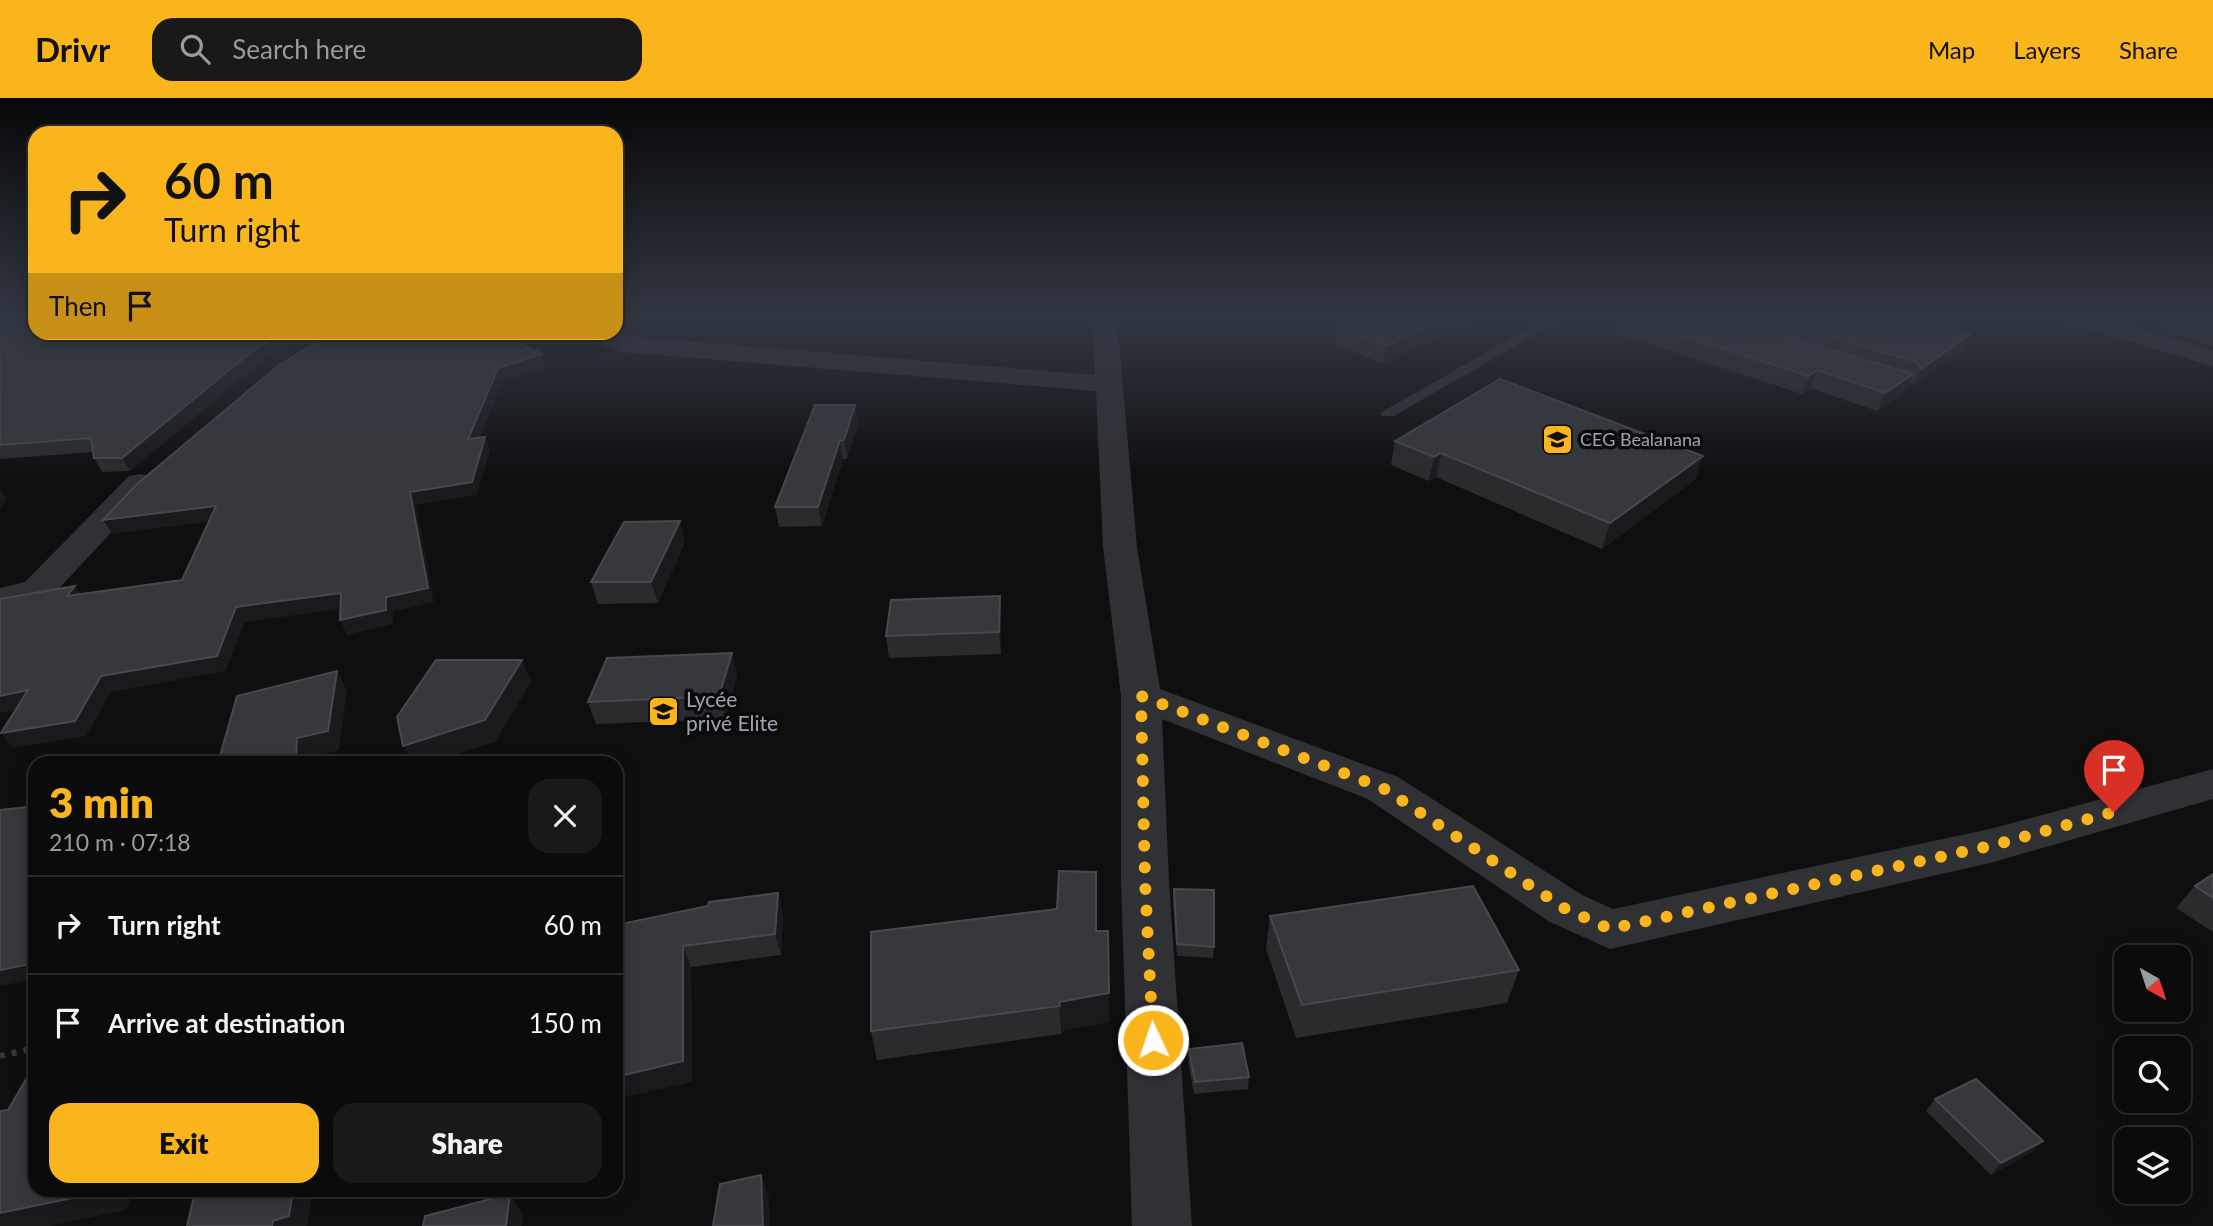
<!DOCTYPE html>
<meta charset="utf-8">
<style>
body{margin:0;font-family:Lato,sans-serif;background:#19191a;color:#f1f3f6;height:100vh;display:flex;flex-direction:column;font-size:26px;white-space:nowrap}
*{box-sizing:border-box;margin:0}
p{font-size:23px;color:#9a9b9d}
.icon{flex:none;width:38px;height:38px;fill:none;stroke:currentColor;stroke-width:2;stroke-linecap:round;stroke-linejoin:round}
.map{position:relative;flex:1;overflow:hidden}
.side{position:absolute;left:28px;top:658px;width:595px;height:441px;display:flex;flex-direction:column;background:#0b0b0c;border-radius:21px;box-shadow:0 4px 18px #0003,0 0 0 2px #2b2b2d}
.side>*{flex:none}
.top-card{position:absolute;left:28px;top:28px;width:595px;height:214px;border-radius:21px;box-shadow:0 4px 18px #0003,0 0 0 2px #2b2b2d;background:#fbb51c;color:#111;overflow:hidden}
.needle{width:46px;rotate:141deg}
.controls{position:absolute;left:2114px;top:847px;display:grid;gap:14px}
.controls a{display:grid;place-items:center;width:77px;height:77px;border-radius:14px;background:#0b0b0c;box-shadow:0 4px 18px #0003,0 0 0 2px #2b2b2d;font-size:35px}
.pin{position:absolute;display:grid;place-items:center;width:60px;height:60px;color:#fff;margin:-72px -30px;border-radius:50% 50% 50% 0;rotate:-45deg;box-shadow:0 0 7px #0007}
.pin .icon{rotate:45deg}
.me{position:absolute;width:77px;margin:-38px;rotate:357deg;stroke-linejoin:round;filter:drop-shadow(0 0 5px #0008)}
.turn{display:flex;align-items:center;gap:24px;height:147px;padding:0 21px;font-size:32px}
.turn .icon{width:91px;height:91px;stroke-width:2.5}
.turn b{display:block;font-size:49px;line-height:60px}
.then{display:flex;align-items:center;height:66px;padding:0 21px;background:#0003;gap:14px;font-size:26px}
.round{display:grid;place-items:center;flex:none;width:74px;height:74px;border-radius:21px;background:#19191a}
.head{display:flex;align-items:center;justify-content:space-between;height:119px;padding:0 21px}
h1{font-size:42px;font-weight:800;line-height:52px;color:#fbb51c}
.cta{display:flex;gap:14px;margin-top:auto;padding:14px 21px}
.cta a{flex:1;height:80px;border-radius:21px;background:#fbb51c;color:#111;font-size:28px;font-weight:800;line-height:80px;text-align:center}
.cta a+a{background:#19191a;color:#f1f3f6}
ul{padding:0;list-style:none}
li{display:flex;align-items:center;gap:21px;height:98px;padding:0 21px;border-top:2px solid #2b2b2d}
li div{flex:1}
li b{display:block;font-size:26px}
li em{font-style:normal}
header{display:flex;align-items:center;gap:42px;box-sizing:border-box;height:98px;padding:0 35px;background:#fbb51c;color:#111}
header strong{font-size:33px}
nav{display:flex;gap:38px;margin-inline-start:auto;font-size:24px}
.search{width:490px;height:63px;background:#19191a;display:flex;align-items:center;gap:18px;box-sizing:border-box;padding:0 24px;border-radius:21px;color:#9a9b9d;font-size:26px}
.map>svg:first-child{display:block}
</style>
<header>
<strong>Drivr</strong>
<div class="search"><svg class="icon" aria-label="search" viewBox="0 0 24 24"><circle cx="10" cy="10" r="6"/><path d="M15 15l6 6"/></svg>Search here</div>
<nav><a>Map</a><a>Layers</a><a>Share</a></nav>
</header>
<div class="map">
<svg width="2213" height="1128" viewBox="0 0 2213 1128">
<rect width="100%" height="100%" fill="#0f0f10"/>
<g fill="none" stroke-linecap="round" stroke-linejoin="round">
<path stroke="#36373c" stroke-width="6" stroke-dasharray="5 7" stroke-linecap="butt" d="M 0,958 L 35,950"/>
<path fill="#303135" fill-rule="evenodd" d="M 1545,221 L 1562,221 L 1394,318 L 1382,318 L 1380,315 Z"/>
<path fill="#303135" fill-rule="evenodd" d="M 1093,221 L 1117,221 L 1137,449 L 1160,591 L 1398,679 L 1582,797 L 1613,811 L 1990,731 L 2213,671 L 2213,701 L 1990,765 L 1610,851 L 1548,823 L 1368,701 L 1162,621 L 1169,783 L 1192,1128 L 1132,1128 L 1121,783 L 1121,598 L 1103,449 L 1096,293 L 622,254 L 578,239 L 575,234 L 613,234 L 625,238 L 1095,277 Z
M 2067,221 L 2106,221 L 2213,252 L 2213,268 L 2070,226 Z
M 140,376 L 151,378 L 156,385 L 151,392 L 50,500 L 0,512 L 0,490 L 25,484 L 129,378 Z"/>
</g>
<path fill="#2b2b2e" d="M 0,221 L 262,263 L 130,373 L 102,374 L 94,360 L 93,354 L 0,361 Z
M 1354,221 L 1479,221 L 1383,266 L 1335,246 L 1337,228 Z
M 1617,221 L 1924,221 L 1963,253 L 1913,288 L 1910,283 L 1905,294 L 1877,313 L 1810,290 L 1802,296 L 1615,235 Z
M 2168,221 L 2213,221 L 2213,248 L 2161,234 Z
M 855,307 L 858,325 L 847,361 L 843,361 L 822,428 L 779,429 L 775,409 Z
M 1395,343 L 1695,382 L 1602,451 L 1436,379 L 1429,383 L 1391,367 Z
M 685,444 L 658,505 L 598,506 L 591,484 Z
M 1001,519 L 1001,556 L 889,560 L 886,538 Z
M 732,555 L 737,577 L 725,621 L 596,626 L 588,604 Z
M 2213,776 L 2213,834 L 2176,810 L 2195,788 Z
M 1174,791 L 1214,849 L 1213,860 L 1177,858 L 1173,803 Z
M 783,816 L 781,857 L 691,869 L 692,984 L 616,827 Z
M 1270,818 L 1519,872 L 1507,905 L 1296,940 L 1266,851 Z
M 1096,833 L 1109,924 L 1061,933 L 1061,936 L 877,962 L 871,933 Z
M 1189,951 L 1249,979 L 1248,991 L 1194,996 L 1188,963 Z
M 1935,1001 L 2032,1054 L 1991,1077 L 1926,1013 Z"/>
<path fill="#1a1a1c" d="M 1444,221 L 1479,221 L 1383,266 L 1386,248 Z
M 285,234 L 313,234 L 262,263 L 130,373 L 122,360 L 256,250 Z
M 525,234 L 558,234 L 514,253 L 510,241 Z
M 1971,236 L 1963,253 L 1913,288 L 1921,271 Z
M 542,256 L 546,269 L 503,283 L 473,355 L 468,341 L 498,270 Z
M 1817,272 L 1810,290 L 1802,296 L 1809,278 Z
M 1913,276 L 1905,294 L 1877,313 L 1885,295 Z
M 855,307 L 858,325 L 847,361 L 844,342 Z
M 485,339 L 490,353 L 477,397 L 416,407 L 434,504 L 393,514 L 393,526 L 347,537 L 340,522 L 386,499 L 410,394 Z
M 840,342 L 843,361 L 822,428 L 818,409 Z
M 1441,355 L 1436,379 L 1429,383 L 1434,359 Z
M 1703,358 L 1695,382 L 1602,451 L 1610,425 Z
M 0,390 L 7,400 L 0,412 Z
M 216,408 L 223,422 L 112,436 L 103,422 Z
M 680,423 L 685,444 L 658,505 L 651,484 Z
M 75,488 L 85,503 L 67,498 Z
M 341,495 L 348,510 L 245,524 L 226,573 L 111,594 L 86,638 L 13,650 L 1,635 L 101,578 L 236,509 Z
M 1000,498 L 1001,519 L 1001,556 L 999,534 Z
M 732,555 L 737,577 L 725,621 L 719,598 Z
M 522,562 L 531,584 L 495,644 L 428,665 L 412,665 L 403,648 Z
M 337,573 L 347,592 L 339,652 L 308,660 L 308,665 L 296,665 L 297,640 Z
M 28,592 L 40,608 L 0,615 L 0,598 Z
M 778,795 L 783,816 L 781,857 L 775,836 Z
M 683,848 L 691,869 L 692,984 L 616,1001 L 616,979 Z
M 35,865 L 35,881 L 0,888 L 0,872 Z
M 1109,895 L 1109,924 L 1061,933 L 1059,904 Z
M 2043,1043 L 2032,1054 L 1991,1077 L 2001,1065 Z
M 761,1077 L 769,1099 L 770,1128 L 763,1128 Z
M 107,1092 L 134,1092 L 126,1112 L 49,1128 L 0,1128 L 0,1115 Z
M 293,1092 L 313,1092 L 307,1128 L 272,1128 L 273,1123 Z
M 510,1096 L 523,1118 L 522,1128 L 506,1128 Z"/>
<path fill="#37383c" stroke="#48494f" stroke-width="2" d="M 0,221 L 35,221 L 35,234 L 285,234 L 256,250 L 122,360 L 94,360 L 91,340 L 0,347 Z
M 1354,221 L 1444,221 L 1386,248 L 1337,228 Z
M 1628,221 L 1728,221 L 1913,276 L 1885,295 L 1817,272 L 1809,278 Z
M 1769,221 L 1924,221 L 1971,236 L 1921,271 L 1917,264 Z
M 2171,221 L 2213,221 L 2213,232 Z
M 334,234 L 525,234 L 510,241 L 542,256 L 498,270 L 468,341 L 485,339 L 472,384 L 410,394 L 428,490 L 386,499 L 386,512 L 340,522 L 341,495 L 236,509 L 217,558 L 101,578 L 75,623 L 1,635 L 28,592 L 0,598 L 0,501 L 75,488 L 67,498 L 182,482 L 216,408 L 103,422 L 136,387 L 279,267 Z
M 1500,281 L 1703,358 L 1610,425 L 1441,355 L 1434,359 L 1395,343 Z
M 815,307 L 855,307 L 844,342 L 840,342 L 818,409 L 775,409 Z
M 680,423 L 651,484 L 591,484 L 624,424 Z
M 1000,498 L 999,534 L 886,538 L 891,502 Z
M 732,555 L 719,598 L 588,604 L 607,560 Z
M 436,562 L 522,562 L 485,622 L 403,648 L 397,619 Z
M 337,573 L 328,633 L 297,640 L 296,665 L 217,665 L 218,665 L 237,598 Z
M 35,708 L 35,865 L 0,872 L 0,712 Z
M 1059,773 L 1096,774 L 1096,833 L 1108,833 L 1109,895 L 1059,904 L 1060,908 L 871,933 L 871,834 L 1057,811 Z
M 2213,776 L 2213,800 L 2195,788 Z
M 1473,788 L 1519,872 L 1302,907 L 1270,818 Z
M 1174,791 L 1214,792 L 1214,849 L 1177,846 Z
M 778,795 L 775,836 L 683,848 L 683,963 L 616,979 L 616,827 L 708,808 L 709,804 Z
M 1242,945 L 1249,979 L 1195,984 L 1189,951 Z
M 35,966 L 35,1092 L 107,1092 L 106,1093 L 0,1115 L 0,1013 L 8,1012 Z
M 1976,981 L 2043,1043 L 2001,1065 L 1935,1001 Z
M 761,1077 L 763,1128 L 713,1128 L 720,1086 Z
M 201,1092 L 293,1092 L 289,1118 L 273,1123 L 272,1128 L 187,1128 L 195,1094 Z
M 510,1096 L 506,1128 L 423,1128 L 425,1118 Z"/>
<linearGradient id="sky" x2="0" y2="1"><stop stop-color="#080809"/><stop offset="0.58" stop-color="#313742"/><stop offset="1" stop-color="#313742" stop-opacity="0"/></linearGradient>
<rect width="2213" height="379" fill="url(#sky)"/>
<g fill="none" stroke-linecap="round" stroke-linejoin="round">
<path stroke="#fbb51c" stroke-width="12" stroke-dasharray="0 21.6" d="M 1153,942 L 1145,783 L 1141,598 L 1383,690 L 1564,810 L 1610,831 L 1990,748 L 2114,714"/>
</g>
<defs>
<symbol id="school-square" viewBox="-11 -11 22 22"><rect x="-9" y="-9" width="18" height="18" rx="4" fill="#fbb51c" stroke="#0a0a0b"/><path d="M0-5L7-2L0 1L-7-2ZM-4 1L0 2.5L4 1V4Q0 6-4 4Z" fill="#111"/></symbol>
</defs>
<g fill-rule="evenodd">
<use href="#school-square" x="1540" y="324" width="35" height="35"/>
<use href="#school-square" x="646" y="596" width="35" height="35"/>
</g>
<g text-anchor="middle" stroke-width="7" stroke-linejoin="round" paint-order="stroke">
<g font-size="18" fill="#9fa4b2" stroke="#0a0a0b" text-anchor="start">
<text x="1580" y="348">CEG Bealanana</text>
</g>
<g font-size="21" fill="#9fa4b2" stroke="#0a0a0b" text-anchor="start">
<text x="686" y="609">Lycée<tspan x="686" dy="24">privé Elite</tspan></text>
</g>
</g>
</svg>
<div class="controls">
<a><svg class="needle" viewBox="-14 -14 28 28"><path d="M0-13l5 13h-10z" fill="#e53935"/><path d="M0 13l5-13h-10z" fill="#9a9b9d"/></svg></a>
<a><svg class="icon" aria-label="search" viewBox="0 0 24 24"><circle cx="10" cy="10" r="6"/><path d="M15 15l6 6"/></svg></a>
<a><svg class="icon" aria-label="layers" viewBox="0 0 24 24"><path d="M12 4l9 5-9 5-9-5zM3 14l9 5 9-5"/></svg></a>
</div>
<div class="pin" style="left:2114px;top:714px;background:#d93025"><svg class="icon" aria-label="arrive" viewBox="0 0 24 24"><path d="M6 21V4h12l-3 4 3 4H6"/></svg></div>
<svg class="me" style="left:1153px;top:942px" viewBox="-20 -20 40 40"><circle r="17" fill="#fbb51c" stroke="#fff" stroke-width="3"/><path d="M0-11L8 9 0 5-8 9z" fill="#fff"/></svg>
<div class="top-card">
<div class="turn"><svg class="icon" aria-label="right" viewBox="0 0 24 24"><path d="M7 20v-9h11M14 6l5 5-5 5"/></svg><div><b>60 m</b>Turn right</div></div>
<div class="then">Then<svg class="icon" aria-label="arrive" viewBox="0 0 24 24"><path d="M6 21V4h12l-3 4 3 4H6"/></svg></div>
</div>
<section class="side">
<div class="head"><div><h1>3 min</h1><p>210 m · 07:18</p></div><a class="round"><svg class="icon" aria-label="close" viewBox="0 0 24 24"><path d="M6 6l12 12M18 6L6 18"/></svg></a></div>
<ul>
<li><svg class="icon" aria-label="right" viewBox="0 0 24 24"><path d="M7 20v-9h11M14 6l5 5-5 5"/></svg><div><b>Turn right</b></div><em>60 m</em></li>
<li><svg class="icon" aria-label="arrive" viewBox="0 0 24 24"><path d="M6 21V4h12l-3 4 3 4H6"/></svg><div><b>Arrive at destination</b></div><em>150 m</em></li>
</ul>
<div class="cta"><a>Exit</a><a>Share</a></div>
</section>
</div>
